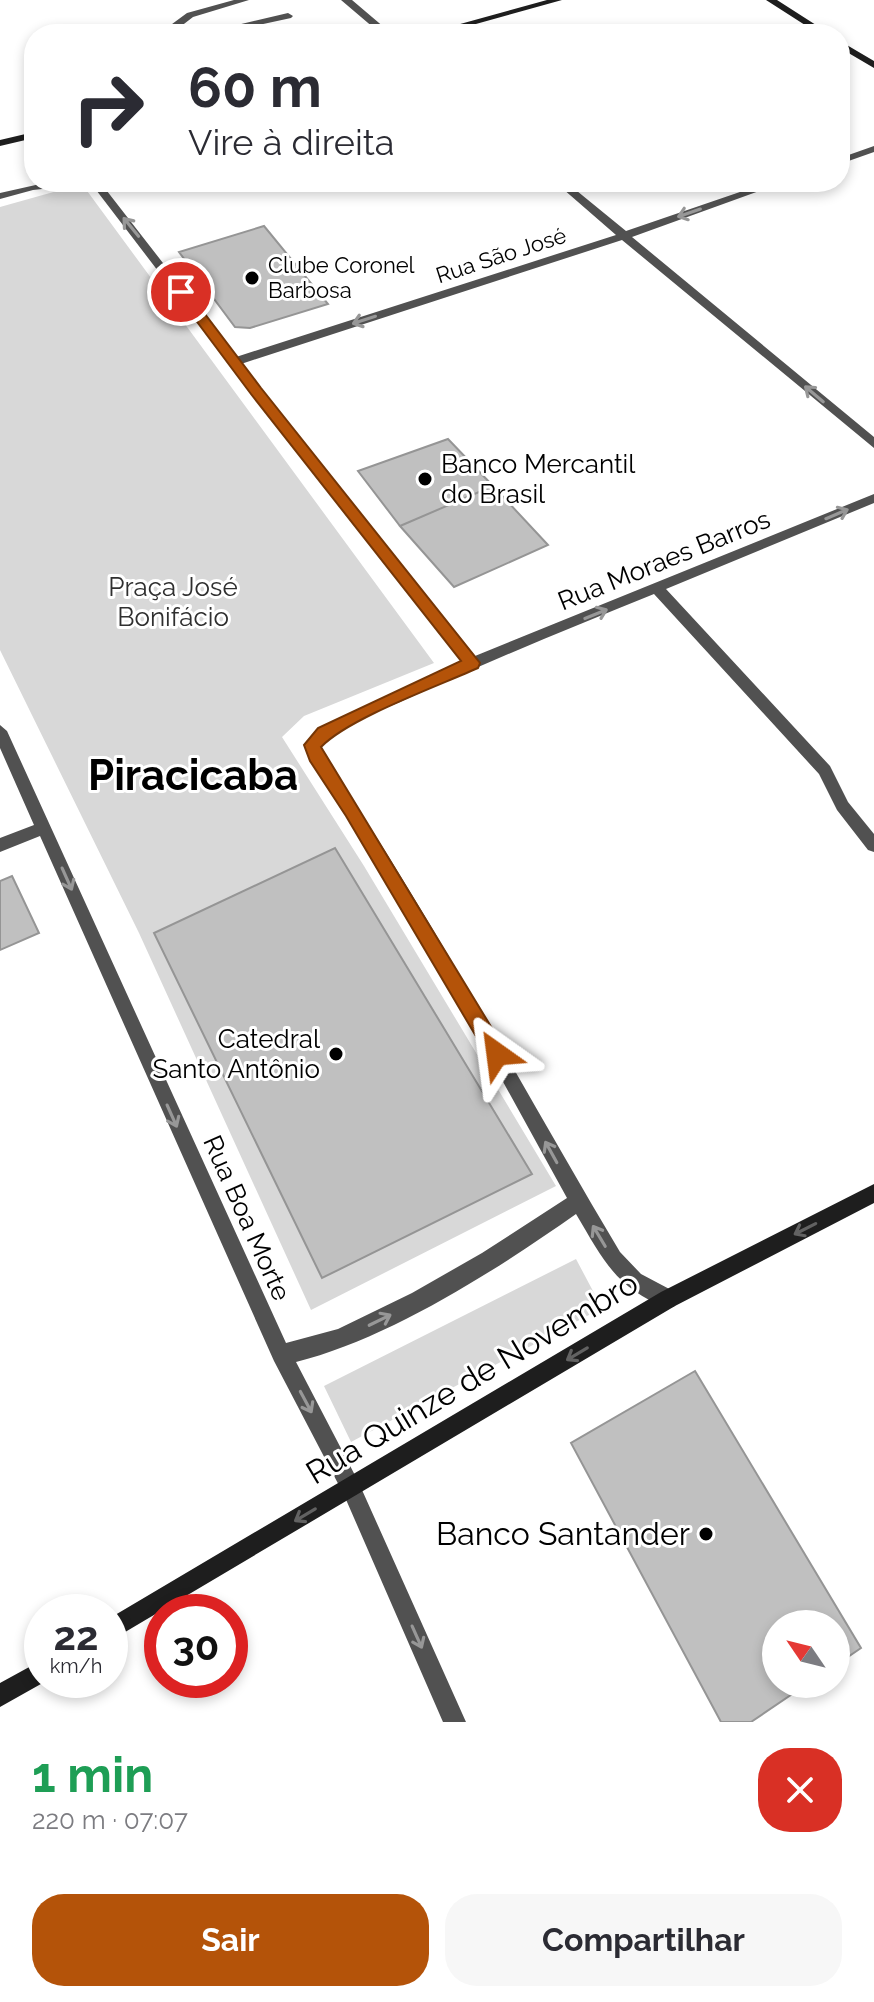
<!DOCTYPE html>
<html lang="pt">
<meta charset="utf-8">
<style>
body{margin:0;font-family:Raleway,sans-serif;background:#f7f7f7;color:#2b2b33;height:100vh;display:flex;flex-direction:column;font-size:30px;white-space:nowrap}
*{box-sizing:border-box;margin:0}
p{font-size:26px;color:#7c7c81}
.icon{flex:none;width:44px;height:44px;fill:none;stroke:currentColor;stroke-width:2;stroke-linecap:round;stroke-linejoin:round}
.map{position:relative;height:1722px;overflow:hidden}
.details{display:flex;flex-direction:column;background:#fff;flex:1}
.details>*{flex:none}
.hud{position:absolute;left:24px;top:24px;width:826px;height:168px;border-radius:32px;box-shadow:0 4px 12px #0003;background:#fff;color:#2b2b33;overflow:hidden}
.needle{width:52px;rotate:305deg}
.buttons{position:absolute;left:762px;top:1610px;display:grid;gap:16px}
.buttons a{display:grid;place-items:center;width:88px;height:88px;border-radius:50%;background:#fff;box-shadow:0 4px 12px #0003;font-size:40px}
.speed{position:absolute;left:24px;top:1594px;display:flex;gap:16px;font-size:40px;font-weight:700;text-align:center}
.speed>*{display:grid;place-content:center;width:104px;height:104px;border-radius:50%;background:#fff;box-shadow:0 4px 12px #0003;line-height:1}
.speed small{font-size:20px;font-weight:400}
.speed .limit{border:12px solid #d22;background:#fff;color:#111}
.pin{position:absolute;display:grid;place-items:center;width:68px;height:68px;color:#fff;margin:-34px;border:4px solid #fff;border-radius:50%;box-shadow:0 2px 8px #0007}
.me{position:absolute;width:88px;margin:-44px;rotate:329deg;stroke-linejoin:round;filter:drop-shadow(0 0 6px #0008)}
.turn{display:flex;align-items:center;gap:28px;height:168px;padding:0 32px;font-size:36px}
.turn .icon{width:104px;height:104px;stroke-width:2.5}
.turn b{display:block;font-size:56px;line-height:68px}
.round{display:grid;place-items:center;flex:none;width:84px;height:84px;border-radius:32px;background:#f7f7f7}
.head{display:flex;align-items:center;justify-content:space-between;height:136px;padding:0 32px}
h1{font-size:48px;font-weight:700;line-height:60px;color:#1e9e55}
.cta{display:flex;gap:16px;margin-top:auto;padding:16px 32px}
.cta a{flex:1;height:92px;border-radius:32px;background:#b45309;color:#fff;font-size:32px;font-weight:700;line-height:92px;text-align:center}
.cta a+a{background:#f7f7f7;color:#2b2b33}
.map>svg:first-child{display:block}
</style>
<div class="map">
<svg width="874" height="1722" viewBox="0 0 874 1722">
<rect width="100%" height="100%" fill="#fff"/>
<path fill="#d8d8d8" d="M 82,184 L 434,663 L 304,716 L 282,737 L 364,866 L 556,1186 L 311,1310 L 139,933 L 0,650 L 0,207 Z
M 576,1259 L 602,1308 L 351,1442 L 324,1386 Z"/>
<path fill="#c0c0c0" stroke="#959595" stroke-width="2" d="M 264,226 L 328,304 L 250,328 L 235,327 L 179,252 Z
M 448,439 L 493,486 L 400,526 L 358,471 Z
M 493,486 L 548,545 L 454,587 L 400,526 Z
M 335,848 L 532,1174 L 322,1278 L 154,933 Z
M 12,876 L 39,933 L 0,950 L 0,881 Z
M 695,1371 L 861,1648 L 836,1665 L 836,1624 L 776,1624 L 776,1684 L 807,1684 L 751,1722 L 721,1722 L 571,1443 Z"/>
<g fill="none" stroke-linecap="round" stroke-linejoin="round">
<path fill="#515151" fill-rule="evenodd" d="M 234,0 L 249,0 L 193,17 L 180,27 L 194,34 L 181,34 L 168,27 L 187,13 Z
M 288,13 L 293,16 L 291,18 L 217,34 L 199,34 Z"/>
<path fill="#515151" fill-rule="evenodd" d="M 341,0 L 352,0 L 392,34 L 381,34 Z
M 874,146 L 874,152 L 840,164 L 840,158 Z
M 49,182 L 83,182 L 78,185 L 33,190 L 0,199 L 0,193 Z
M 90,182 L 100,182 L 236,357 L 616,235 L 555,182 L 566,182 L 626,231 L 769,182 L 784,182 L 632,237 L 874,437 L 874,448 L 622,240 L 241,364 L 475,656 L 874,494 L 874,503 L 666,589 L 830,766 L 848,802 L 874,834 L 874,852 L 868,850 L 837,810 L 819,774 L 654,594 C 573,627 491,660 411,697 C 381,711 343,723 320,746 L 323,755 C 431,915 521,1086 620,1252 L 641,1274 L 675,1292 L 678,1299 L 675,1306 L 668,1309 C 615,1287 604,1261 576,1214 C 498,1269 389,1339 296,1362 L 358,1481 L 466,1722 L 443,1722 L 344,1495 L 274,1361 L 40,836 L 0,852 L 0,838 L 34,825 L 0,748 L 0,725 L 7,731 L 286,1343 L 338,1329 L 412,1293 L 482,1253 L 567,1198 L 491,1060 L 346,815 L 311,761 L 304,745 L 319,729 L 463,661 L 252,394 Z"/>
<path fill="#1e1e1e" fill-rule="evenodd" d="M 547,0 L 562,0 L 440,34 L 424,34 Z
M 766,0 L 777,0 L 830,34 L 819,34 Z
M 840,41 L 874,61 L 874,68 L 840,48 Z
M 34,132 L 34,138 L 0,146 L 0,140 Z
M 874,1184 L 874,1203 L 675,1306 L 110,1641 L 110,1618 L 661,1292 Z
M 42,1660 L 42,1680 L 48,1680 L 0,1707 L 0,1683 Z"/>
</g>
<defs><path id="oneway-shaft" d="M-6 0H5M1.5-3L5.5 0L1.5 3" fill="none" stroke-width="1.6" stroke-linecap="round" stroke-linejoin="round" transform="scale(2)"/></defs>
<g stroke="#979797">
<use href="#oneway-shaft" transform="translate(689 213) rotate(161)"/>
<use href="#oneway-shaft" transform="translate(131 227) rotate(-129)"/>
<use href="#oneway-shaft" transform="translate(364 320) rotate(162)"/>
<use href="#oneway-shaft" transform="translate(814 394) rotate(-140)"/>
<use href="#oneway-shaft" transform="translate(837 514) rotate(-23)"/>
<use href="#oneway-shaft" transform="translate(596 614) rotate(-22)"/>
<use href="#oneway-shaft" transform="translate(67 879) rotate(66)"/>
<use href="#oneway-shaft" transform="translate(172 1116) rotate(66)"/>
<use href="#oneway-shaft" transform="translate(551 1152) rotate(-119)"/>
<use href="#oneway-shaft" transform="translate(599 1236) rotate(-121)"/>
<use href="#oneway-shaft" transform="translate(380 1320) rotate(-26)"/>
<use href="#oneway-shaft" transform="translate(306 1402) rotate(62)"/>
<use href="#oneway-shaft" transform="translate(417 1637) rotate(66)"/>
</g>
<g stroke="#626262">
<use href="#oneway-shaft" transform="translate(805 1229) rotate(153)"/>
<use href="#oneway-shaft" transform="translate(577 1354) rotate(149)"/>
<use href="#oneway-shaft" transform="translate(305 1515) rotate(149)"/>
</g>
<path fill="#b45309" stroke="#753606" stroke-width="2" d="M 177,289 L 186,289 L 261,388 L 480,663 L 478,668 C 438,686 349,718 321,747 L 504,1048 L 507,1054 L 504,1060 L 497,1063 L 490,1060 L 346,816 L 310,761 L 304,745 L 318,728 L 461,661 L 251,394 L 177,295 Z"/>
<g fill="#000" stroke="#fff" stroke-width="3">
<circle cx="252" cy="278" r="8"/>
<circle cx="425" cy="479" r="8"/>
<circle cx="336" cy="1054" r="8"/>
<circle cx="706" cy="1534" r="8"/>
</g>
<g text-anchor="middle" stroke-width="6" stroke-linejoin="round" paint-order="stroke">
<g font-size="22" fill="#000" stroke="#fff">
<text transform="translate(501 255) rotate(-18)" y="8">Rua São José</text>
</g>
<g font-size="22" fill="#000" stroke="#fff" text-anchor="start">
<text x="268" y="273">Clube Coronel<tspan x="268" dy="25">Barbosa</tspan></text>
</g>
<g font-size="26" fill="#000" stroke="#fff" text-anchor="start">
<text x="441" y="473">Banco Mercantil<tspan x="441" dy="30">do Brasil</tspan></text>
<text x="320" y="1048" text-anchor="end">Catedral<tspan x="320" dy="30">Santo Antônio</tspan></text>
</g>
<g font-size="26" fill="#000" stroke="#fff">
<text transform="translate(664 560) rotate(-22)" y="9">Rua Moraes Barros</text>
<text transform="translate(247 1218) rotate(66)" y="9">Rua Boa Morte</text>
</g>
<g font-size="26" fill="#2f2f2f" stroke="#fff">
<text x="173" y="596">Praça José<tspan x="173" dy="30">Bonifácio</tspan></text>
</g>
<g font-size="32" fill="#000" stroke="#fff">
<text transform="translate(472 1378) rotate(-31)" y="11">Rua Quinze de Novembro</text>
</g>
<g font-size="32" fill="#000" stroke="#fff" text-anchor="end">
<text x="690" y="1545">Banco Santander</text>
</g>
<g font-size="42" font-weight="bold" fill="#000" stroke="#fff">
<text x="193" y="790">Piracicaba</text>
</g>
</g>
</svg>
<div class="buttons">
<a><svg class="needle" viewBox="-14 -14 28 28"><path d="M0-13l5 13h-10z" fill="#e53935"/><path d="M0 13l5-13h-10z" fill="#7c7c81"/></svg></a>
</div>
<div class="speed"><div>22<small>km/h</small></div><div class="limit">30</div></div>
<div class="pin" style="left:181px;top:292px;background:#d93025"><svg class="icon" aria-label="arrive" viewBox="0 0 24 24"><path d="M6 21V4h12l-3 4 3 4H6"/></svg></div>
<svg class="me" style="left:497px;top:1054px" viewBox="-20 -20 40 40"><path d="M0-17L14 15 0 8-14 15z" fill="#b45309" stroke="#fff" stroke-width="4"/></svg>
<div class="hud">
<div class="turn"><svg class="icon" aria-label="right" viewBox="0 0 24 24"><path d="M7 20v-9h11M14 6l5 5-5 5"/></svg><div><b>60 m</b>Vire à direita</div></div>
</div>
</div>
<section class="details">
<div class="head"><div><h1>1 min</h1><p>220 m · 07:07</p></div><a class="round" style="background:#d93025;color:#fff"><svg class="icon" aria-label="close" viewBox="0 0 24 24"><path d="M6 6l12 12M18 6L6 18"/></svg></a></div>
<div class="cta"><a>Sair</a><a>Compartilhar</a></div>
</section>
